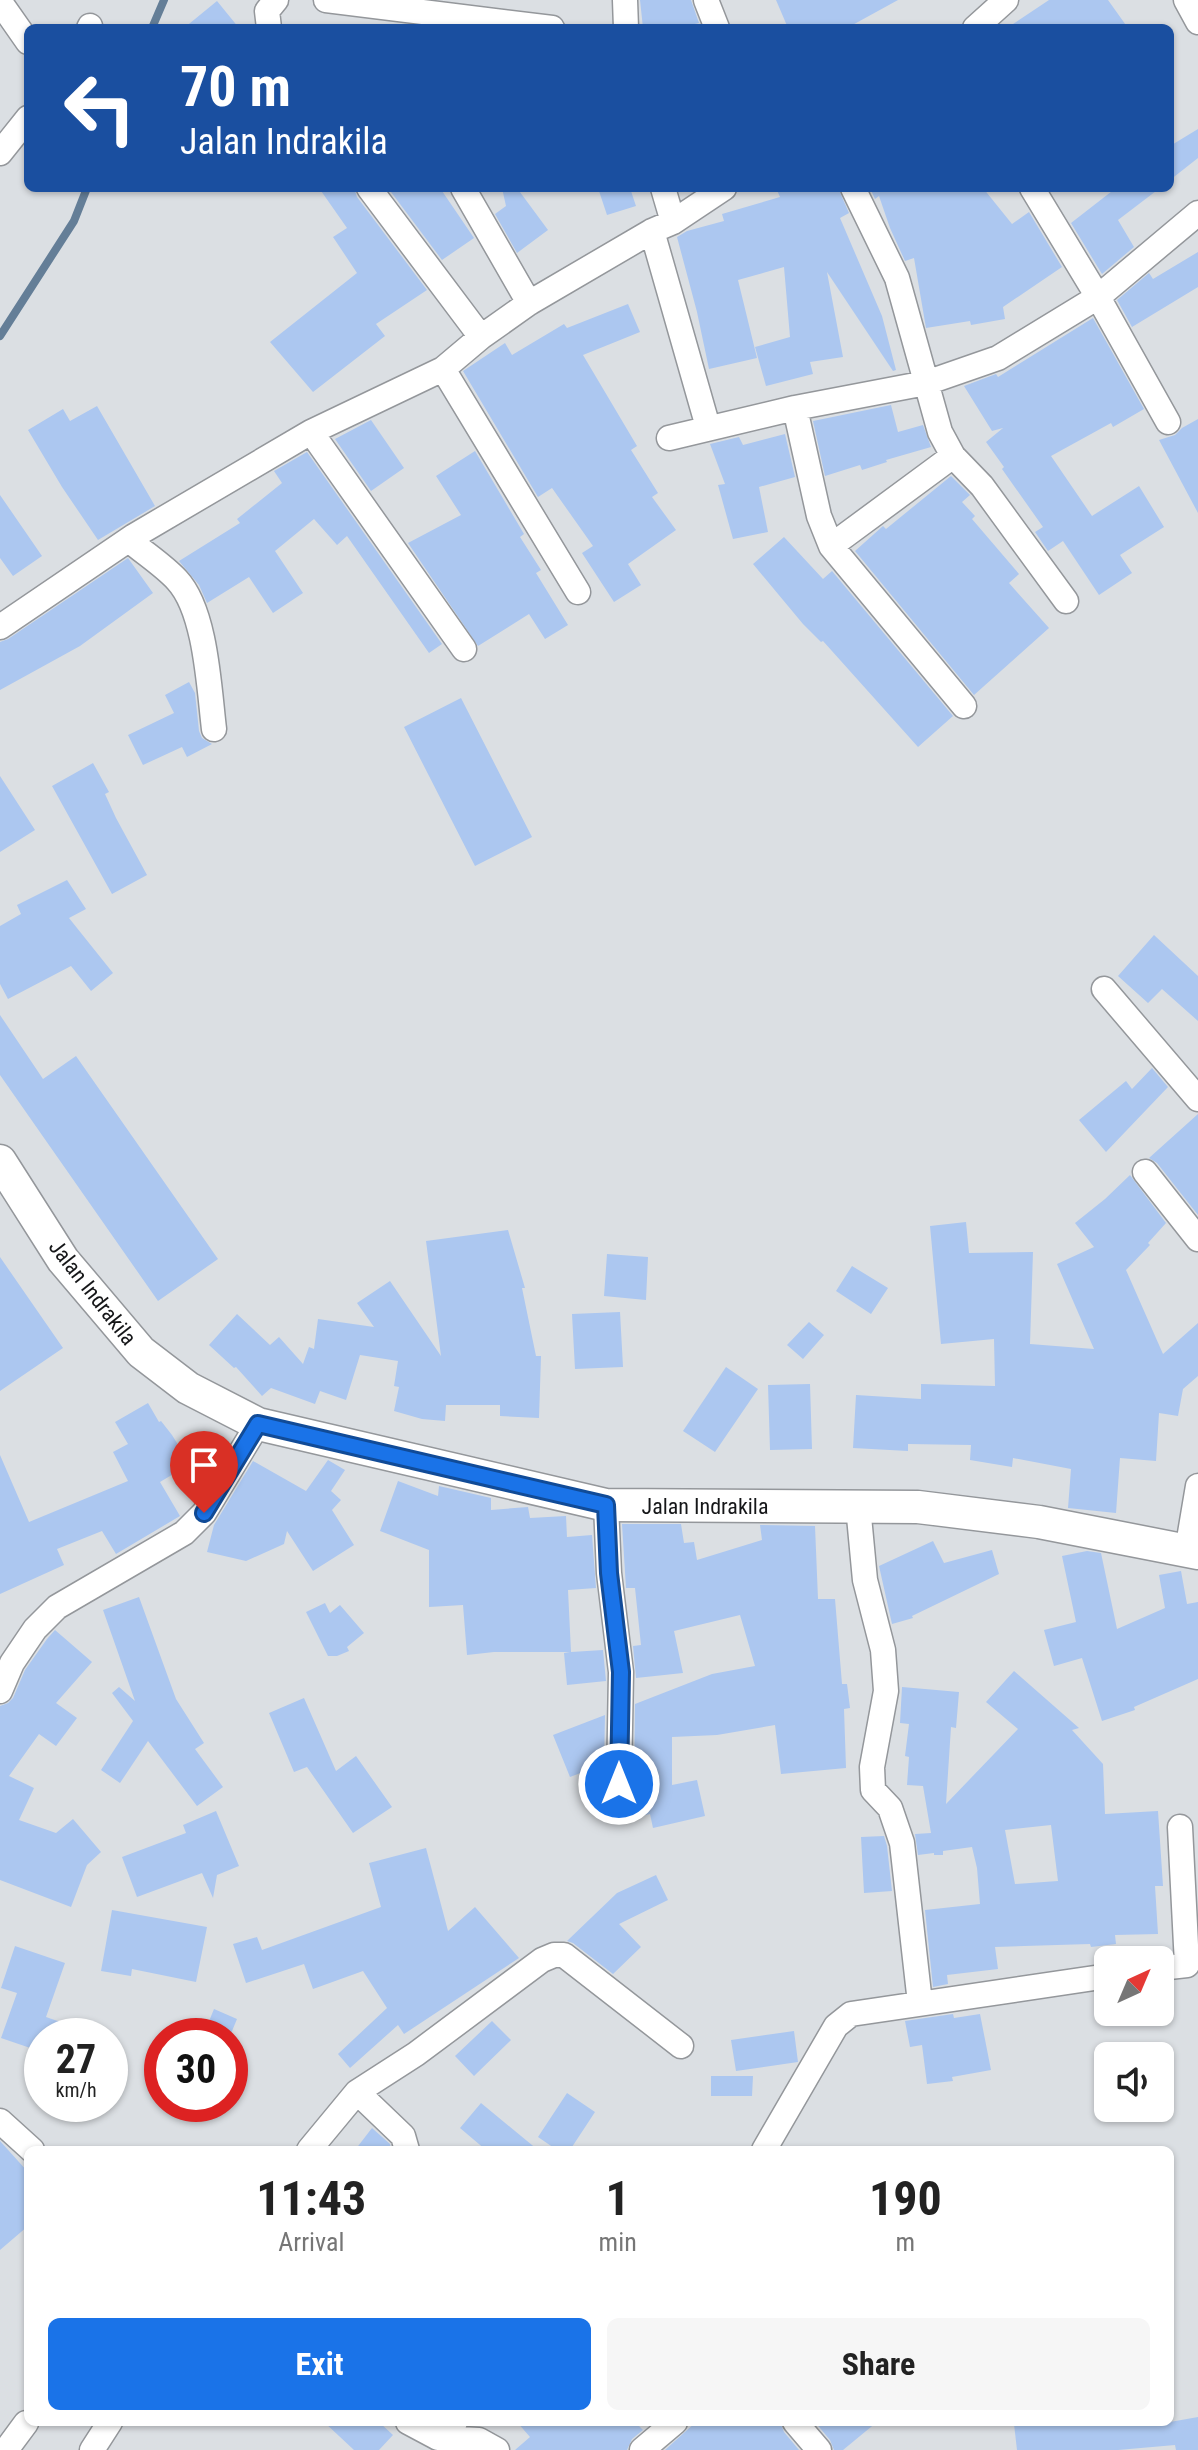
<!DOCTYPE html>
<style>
body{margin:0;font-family:"Roboto Condensed",sans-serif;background:#f6f6f6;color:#222;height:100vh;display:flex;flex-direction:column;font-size:30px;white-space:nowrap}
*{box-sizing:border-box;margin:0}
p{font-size:26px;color:#767676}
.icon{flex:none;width:44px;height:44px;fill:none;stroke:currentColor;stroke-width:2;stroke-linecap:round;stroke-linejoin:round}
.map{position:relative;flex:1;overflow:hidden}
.panel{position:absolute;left:24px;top:2146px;width:1150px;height:280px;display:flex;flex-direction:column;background:#fff;border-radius:12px;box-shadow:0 2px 6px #0004}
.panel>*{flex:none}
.top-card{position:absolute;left:24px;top:24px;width:1150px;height:168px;border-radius:12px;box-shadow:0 2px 6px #0004;background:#1a4fa0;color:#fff;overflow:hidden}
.needle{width:52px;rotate:44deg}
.buttons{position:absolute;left:1094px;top:1946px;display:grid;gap:16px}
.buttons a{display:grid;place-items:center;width:80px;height:80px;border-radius:12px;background:#fff;box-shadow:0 2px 6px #0004;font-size:40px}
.speed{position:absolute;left:24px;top:2018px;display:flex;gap:16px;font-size:40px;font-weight:700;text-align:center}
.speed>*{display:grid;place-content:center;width:104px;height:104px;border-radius:50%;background:#fff;box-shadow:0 2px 6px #0004;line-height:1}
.speed small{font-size:20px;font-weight:400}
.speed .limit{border:12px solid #d22;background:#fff;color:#111}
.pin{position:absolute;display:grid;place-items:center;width:68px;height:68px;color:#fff;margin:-82px -34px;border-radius:50% 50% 50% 0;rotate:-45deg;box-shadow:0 0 8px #0007}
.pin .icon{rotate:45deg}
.me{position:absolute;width:88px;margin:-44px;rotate:0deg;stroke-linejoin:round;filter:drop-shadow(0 0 6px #0008)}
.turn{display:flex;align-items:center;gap:28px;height:168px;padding:0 24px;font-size:36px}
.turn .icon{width:104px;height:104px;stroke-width:2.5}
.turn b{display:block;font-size:56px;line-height:68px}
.eta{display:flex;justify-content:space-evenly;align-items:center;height:136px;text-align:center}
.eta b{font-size:48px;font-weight:700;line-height:56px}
.action{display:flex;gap:16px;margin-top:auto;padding:16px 24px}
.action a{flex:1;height:92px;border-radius:12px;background:#1a73e8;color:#fff;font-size:32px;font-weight:700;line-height:92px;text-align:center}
.action a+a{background:#f6f6f6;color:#222}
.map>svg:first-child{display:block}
</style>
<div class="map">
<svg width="1198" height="2450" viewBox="0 0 1198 2450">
<rect width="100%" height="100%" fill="#dbdfe3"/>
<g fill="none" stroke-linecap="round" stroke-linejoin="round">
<path stroke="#647e97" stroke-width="8" d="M 152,28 L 164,0
M 0,336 L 74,221 L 87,188"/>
</g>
<path fill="#acc7f0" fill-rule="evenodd" d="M 640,0 L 691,0 L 699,23 L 678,28 L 643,28 Z
M 776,0 L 898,0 L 847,28 L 788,28 Z
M 1049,0 L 1108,0 L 1128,28 L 1007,28 Z
M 217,1 L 239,28 L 184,28 Z
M 1198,129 L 1198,158 L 1170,180 L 1170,146 Z
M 319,188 L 354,188 L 357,197 L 427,290 L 376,324 L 385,336 L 313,392 L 270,342 L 357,273 L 333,237 L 347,228 Z
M 396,188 L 440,188 L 474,238 L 442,260 L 391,192 Z
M 502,188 L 517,188 L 548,230 L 517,253 L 495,214 L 506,206 Z
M 598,188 L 630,188 L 636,206 L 607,215 Z
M 776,188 L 838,188 L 849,213 L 840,218 L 882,316 L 896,370 L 893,371 L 827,272 L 843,357 L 810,362 L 813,374 L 766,386 L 755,347 L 790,337 L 784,267 L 738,280 L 757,358 L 709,369 L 697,312 L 677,237 L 687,231 L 724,221 L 722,214 L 780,197 Z
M 870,188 L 983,188 L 1012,224 L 1029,212 L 1062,267 L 1003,307 L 1005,319 L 971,325 L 970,321 L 926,328 L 914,258 L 905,261 L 890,228 L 879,196 L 875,199 Z
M 1116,188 L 1160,188 L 1118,220 L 1134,247 L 1102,274 L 1071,223 Z
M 1198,252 L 1198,287 L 1132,327 L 1117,300 L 1149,273 L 1153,279 Z
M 628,304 L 640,332 L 583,355 L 637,446 L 631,450 L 658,493 L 652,497 L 676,530 L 628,564 L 641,585 L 614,602 L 582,553 L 593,546 L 552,488 L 538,497 L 463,371 L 505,343 L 512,355 L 564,324 L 567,328 Z
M 1093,318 L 1144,409 L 1113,427 L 1111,423 L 1051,456 L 1092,516 L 1139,486 L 1164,527 L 1120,555 L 1132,573 L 1099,595 L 1063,541 L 1048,551 L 1035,532 L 1043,527 L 1002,469 L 1004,467 L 986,442 L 1003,428 L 992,431 L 964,386 L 996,374 L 998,377 Z
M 891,405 L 898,432 L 923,425 L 931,447 L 886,460 L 887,462 L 862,470 L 860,465 L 825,476 L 813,421 Z
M 97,406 L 155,506 L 98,540 L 62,487 L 28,430 L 63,409 L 70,421 Z
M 1198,419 L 1198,513 L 1159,440 L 1175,435 L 1182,428 Z
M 371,420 L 404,468 L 371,491 L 335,439 Z
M 785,434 L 795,477 L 759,487 L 768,532 L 733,539 L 718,485 L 725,484 L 710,444 L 739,437 L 743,445 Z
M 475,451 L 524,534 L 520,537 L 541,570 L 536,573 L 568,625 L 545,639 L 529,614 L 478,646 L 408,543 L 461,515 L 436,476 Z
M 307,452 L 442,644 L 429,653 L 347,536 L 337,545 L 314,519 L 275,551 L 303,593 L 273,613 L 249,577 L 207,603 L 199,585 L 179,561 L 240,523 L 237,519 L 282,483 L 274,471 Z
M 951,476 L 970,495 L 962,502 L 975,516 L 972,519 L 1019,574 L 1009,583 L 1049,628 L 974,695 L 855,551 L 883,526 L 886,529 Z
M 0,495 L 42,556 L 13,576 L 0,558 Z
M 784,537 L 823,579 L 832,571 L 953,716 L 918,747 L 823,641 L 821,642 L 803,624 L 753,564 Z
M 128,558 L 153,593 L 80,646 L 0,690 L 0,642 L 8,639 Z
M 189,682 L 195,693 L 199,731 L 202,738 L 212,744 L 187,757 L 182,747 L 143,765 L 128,735 L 174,713 L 165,695 Z
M 461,698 L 532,837 L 475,866 L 404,727 Z
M 93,763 L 109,792 L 105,794 L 116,818 L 147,875 L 112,894 L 52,786 Z
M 0,776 L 35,830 L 0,852 Z
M 67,880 L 86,909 L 69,918 L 113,973 L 91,991 L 71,966 L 8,999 L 0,984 L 0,926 L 21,914 L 17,905 Z
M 1154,935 L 1198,976 L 1198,1021 L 1162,989 L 1148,1003 L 1118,976 Z
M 0,1015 L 43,1079 L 76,1056 L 218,1259 L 158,1301 L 0,1075 Z
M 1152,1068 L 1168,1087 L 1106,1152 L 1079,1120 L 1126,1081 L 1132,1089 Z
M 1198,1114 L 1198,1215 L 1157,1163 L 1149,1158 Z
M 1130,1175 L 1166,1223 L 1148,1243 L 1150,1245 L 1126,1270 L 1163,1354 L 1198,1323 L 1198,1376 L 1183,1389 L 1178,1416 L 1159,1413 L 1156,1461 L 1120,1458 L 1116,1513 L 1068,1508 L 1071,1469 L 1013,1458 L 1012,1467 L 970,1460 L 971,1445 L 908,1444 L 908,1451 L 853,1448 L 856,1395 L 921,1399 L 921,1384 L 995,1386 L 994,1339 L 941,1344 L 930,1226 L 966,1222 L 969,1253 L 1033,1252 L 1030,1344 L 1094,1349 L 1057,1264 L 1094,1247 L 1075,1223 L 1105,1199 Z
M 508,1230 L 525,1288 L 522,1288 L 536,1356 L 541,1356 L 539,1418 L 500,1416 L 500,1405 L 446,1405 L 445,1421 L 422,1419 L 394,1411 L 399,1387 L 394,1386 L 398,1361 L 360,1355 L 346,1400 L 320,1391 L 315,1404 L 271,1388 L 262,1396 L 236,1367 L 234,1368 L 209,1345 L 237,1314 L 270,1345 L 279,1337 L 303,1364 L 309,1347 L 314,1349 L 318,1319 L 374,1327 L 357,1303 L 390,1281 L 441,1356 L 426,1241 Z
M 607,1254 L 648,1257 L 646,1300 L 604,1296 Z
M 0,1257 L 63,1348 L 0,1391 Z
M 852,1266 L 888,1288 L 871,1314 L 836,1291 Z
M 620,1312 L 623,1367 L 575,1369 L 572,1314 Z
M 809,1322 L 824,1335 L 803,1359 L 787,1345 Z
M 726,1367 L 758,1389 L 715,1452 L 683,1431 Z
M 810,1384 L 812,1449 L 770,1450 L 768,1385 Z
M 148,1403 L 159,1422 L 161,1421 L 172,1435 L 190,1464 L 160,1482 L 180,1516 L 116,1554 L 102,1531 L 57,1549 L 64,1565 L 0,1594 L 0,1455 L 29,1522 L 128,1481 L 113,1452 L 128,1444 L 115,1422 Z
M 328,1460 L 345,1470 L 331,1491 L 341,1500 L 332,1510 L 354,1545 L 313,1571 L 287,1531 L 284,1544 L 246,1561 L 207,1552 L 214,1525 L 253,1461 L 306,1491 Z
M 398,1481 L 438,1496 L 439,1486 L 491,1498 L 491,1510 L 528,1507 L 530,1518 L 566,1516 L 567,1537 L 592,1535 L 596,1588 L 568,1590 L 571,1652 L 603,1650 L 606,1681 L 567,1685 L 564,1653 L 570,1652 L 494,1652 L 467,1655 L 463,1605 L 429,1607 L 429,1550 L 380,1531 Z
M 622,1524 L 681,1524 L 684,1543 L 694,1542 L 697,1560 L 762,1540 L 760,1525 L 815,1526 L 818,1599 L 835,1599 L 842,1684 L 847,1684 L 850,1708 L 844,1709 L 846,1768 L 781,1774 L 775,1725 L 717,1735 L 672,1737 L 672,1785 L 697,1780 L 705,1816 L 653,1828 L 650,1814 L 636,1817 L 631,1795 L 634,1784 L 635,1704 L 712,1674 L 755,1666 L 740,1615 L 674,1631 L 683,1673 L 636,1678 L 633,1646 L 641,1645 L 635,1588 L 626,1588 Z
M 933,1541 L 944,1563 L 992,1550 L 999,1574 L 912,1616 L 913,1618 L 892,1624 L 879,1566 Z
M 1087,1551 L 1101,1553 L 1117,1629 L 1165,1608 L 1159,1575 L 1181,1571 L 1187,1604 L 1198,1602 L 1198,1679 L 1134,1707 L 1135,1710 L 1102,1721 L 1082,1658 L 1054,1666 L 1044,1630 L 1076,1622 L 1062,1556 Z
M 139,1597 L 176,1699 L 204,1743 L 195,1749 L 223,1787 L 197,1806 L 148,1741 L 120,1783 L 101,1770 L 133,1721 L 112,1693 L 119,1687 L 135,1701 L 103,1610 Z
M 325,1603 L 330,1613 L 340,1605 L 364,1633 L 347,1647 L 349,1651 L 337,1656 L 328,1656 L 306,1612 Z
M 55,1630 L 92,1662 L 56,1703 L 77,1718 L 56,1746 L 39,1734 L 9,1776 L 34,1788 L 19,1820 L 56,1833 L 73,1819 L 101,1852 L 87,1865 L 71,1907 L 0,1880 L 0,1706 L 8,1703 L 13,1698 L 25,1670 L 47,1639 Z
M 1014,1671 L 1079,1728 L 1072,1730 L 1103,1764 L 1105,1814 L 1158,1811 L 1163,1886 L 1155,1886 L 1158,1934 L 1115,1935 L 1116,1944 L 1091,1947 L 1090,1944 L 995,1947 L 998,1969 L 947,1975 L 948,1984 L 933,1987 L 925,1910 L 980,1904 L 977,1868 L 972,1847 L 943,1851 L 943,1855 L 934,1855 L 934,1853 L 918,1855 L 915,1834 L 931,1833 L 923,1786 L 907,1785 L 909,1757 L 905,1756 L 909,1724 L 900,1723 L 902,1687 L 959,1692 L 956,1728 L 951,1727 L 946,1804 L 1018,1729 L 986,1702 ZM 1051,1825 L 1058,1881 L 1015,1884 L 1005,1830 Z
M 304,1698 L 336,1771 L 356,1756 L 392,1807 L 353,1833 L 307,1767 L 294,1772 L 269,1713 Z
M 605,1715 L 604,1764 L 570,1777 L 553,1735 Z
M 216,1811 L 239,1866 L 217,1875 L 213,1898 L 202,1873 L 137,1897 L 122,1857 L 186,1833 L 183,1825 Z
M 884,1836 L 887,1846 L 892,1891 L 864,1893 L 861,1837 Z
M 426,1848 L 448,1931 L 475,1907 L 519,1958 L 404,2034 L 398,2025 L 350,2068 L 338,2054 L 387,2008 L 363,1971 L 313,1989 L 304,1964 L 246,1983 L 233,1944 L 257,1937 L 262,1950 L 381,1907 L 369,1863 Z
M 656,1875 L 668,1900 L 619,1924 L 641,1947 L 613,1974 L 573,1943 L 567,1941 L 617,1893 Z
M 112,1910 L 207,1927 L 196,1982 L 132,1969 L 131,1976 L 101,1971 Z
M 15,1946 L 65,1963 L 46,2017 L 92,2033 L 91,2036 L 42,2036 L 42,2052 L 1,2038 L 17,1993 L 1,1988 Z
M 214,2009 L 237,2019 L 230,2036 L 203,2036 Z
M 953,2014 L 954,2018 L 980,2014 L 991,2070 L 952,2077 L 953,2081 L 927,2084 L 922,2045 L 910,2047 L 905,2021 Z
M 492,2021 L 511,2040 L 474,2076 L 455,2056 Z
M 794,2031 L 798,2062 L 736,2071 L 731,2040 Z
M 711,2076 L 753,2076 L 752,2096 L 711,2096 Z
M 567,2093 L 595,2112 L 570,2150 L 557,2150 L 538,2137 Z
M 481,2103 L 538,2150 L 486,2150 L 460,2128 Z
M 372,2128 L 390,2144 L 391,2150 L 355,2150 Z
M 0,2141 L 28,2172 L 28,2226 L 0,2250 Z
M 1198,2417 L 1198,2450 L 1176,2450 L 1175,2445 L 1118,2450 L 1017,2450 L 1014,2424 L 1038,2422 L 1170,2422 Z
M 324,2422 L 379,2422 L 393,2435 L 379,2450 L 354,2450 Z
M 517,2422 L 635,2422 L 643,2430 L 632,2439 L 627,2450 L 515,2450 L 530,2437 Z
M 696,2422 L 780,2422 L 784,2432 L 799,2450 L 665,2450 Z
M 815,2422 L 877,2422 L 843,2450 L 834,2450 L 830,2440 Z"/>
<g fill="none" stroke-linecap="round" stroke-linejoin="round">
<defs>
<path id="street" d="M 326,0 L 552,28
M 625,0 L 626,28
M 706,0 L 717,28
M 1186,0 L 1198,22
M 0,2 L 28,42
M 89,28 L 90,26
M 269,28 L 267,11 L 276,0
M 975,28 L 1006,0
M 0,153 L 28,118
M 369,188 L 481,337
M 463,188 L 529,303
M 663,188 L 673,222
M 853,188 L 897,278 L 940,432 L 953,456 L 982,486 L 1066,601
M 1032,188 L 1098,297 L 1168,422
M 652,231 L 708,427
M 443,369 L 578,592
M 795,408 L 819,516 L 831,546 L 964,706
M 311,432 L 464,649
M 669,438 L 795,408 L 926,383 L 998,358 L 1098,297 L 1198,213
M 129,540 C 144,553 163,565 177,580 C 206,611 209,688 214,729
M 831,546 L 953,456
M 0,627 L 134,536 L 311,432 L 443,369 L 481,337 L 529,303 L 652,231 L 673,222 L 724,188
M 1104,989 L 1198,1099
M 1145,1172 L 1198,1239
M 606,1505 L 609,1573 L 621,1672 L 619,1784 L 616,1794
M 858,1506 L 865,1580 L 883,1650 L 886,1691 L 872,1767 L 873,1790 L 890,1808 L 902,1843 L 920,2003
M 1187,1551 L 1198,1486
M 0,1691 L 12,1663 L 35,1629 L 57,1607 L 184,1533 L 204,1513 L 258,1424
M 1160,1968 L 1187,1965 L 1180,1827
M 357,2092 L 403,2136 L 407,2150
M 0,2121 L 32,2150
M 309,2150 L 357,2092 L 416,2054 L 542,1960 L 554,1955 L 564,1955 L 681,2046
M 764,2150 L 836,2026 L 851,2014 L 1108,1976
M 408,2422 L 438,2438 L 455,2422
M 795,2422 L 819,2450
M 438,2438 L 479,2440 L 497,2450
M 6,2450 L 26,2423
M 92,2450 L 110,2422
M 642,2450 L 675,2422"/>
<path id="secondary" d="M 0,1161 L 63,1260 L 141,1352 L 188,1388 L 258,1424 L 606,1505 L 918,1507 L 1039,1522 L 1198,1553"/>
</defs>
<use href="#street" stroke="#94979b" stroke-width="27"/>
<use href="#secondary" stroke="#94979b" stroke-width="35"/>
<use href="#street" stroke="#fff" stroke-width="24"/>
<use href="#secondary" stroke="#fff" stroke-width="32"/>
</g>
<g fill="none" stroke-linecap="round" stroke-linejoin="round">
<defs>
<path id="route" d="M 204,1513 L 258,1424 L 606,1505 L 609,1573 L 621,1672 L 619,1784"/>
</defs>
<use href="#route" stroke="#114b97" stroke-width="20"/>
<use href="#route" stroke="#1a73e8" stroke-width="14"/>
</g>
<g text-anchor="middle" stroke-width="7" stroke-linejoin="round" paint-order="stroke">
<g font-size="22" fill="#151618" stroke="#fff">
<text transform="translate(93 1292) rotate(52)" y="8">Jalan Indrakila</text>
<text x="705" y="1514">Jalan Indrakila</text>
</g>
</g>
</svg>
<div class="buttons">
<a><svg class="needle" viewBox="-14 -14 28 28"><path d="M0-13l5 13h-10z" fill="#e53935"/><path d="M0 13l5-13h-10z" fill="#767676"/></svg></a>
<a><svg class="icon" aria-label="sound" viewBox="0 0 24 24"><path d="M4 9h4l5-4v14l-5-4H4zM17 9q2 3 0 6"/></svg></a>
</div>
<div class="speed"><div>27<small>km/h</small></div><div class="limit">30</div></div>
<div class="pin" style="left:204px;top:1513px;background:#d93025"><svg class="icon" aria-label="arrive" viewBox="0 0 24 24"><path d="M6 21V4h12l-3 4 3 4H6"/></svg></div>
<svg class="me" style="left:619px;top:1784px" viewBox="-20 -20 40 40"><circle r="17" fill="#1a73e8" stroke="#fff" stroke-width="3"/><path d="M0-11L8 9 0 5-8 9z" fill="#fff"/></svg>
<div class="top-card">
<div class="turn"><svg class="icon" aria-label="left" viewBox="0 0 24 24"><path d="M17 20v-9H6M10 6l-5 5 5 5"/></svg><div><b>70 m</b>Jalan Indrakila</div></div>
</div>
<section class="panel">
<div class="eta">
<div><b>11:43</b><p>Arrival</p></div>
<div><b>1</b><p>min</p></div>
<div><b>190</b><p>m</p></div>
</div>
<div class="action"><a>Exit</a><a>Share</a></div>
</section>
</div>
